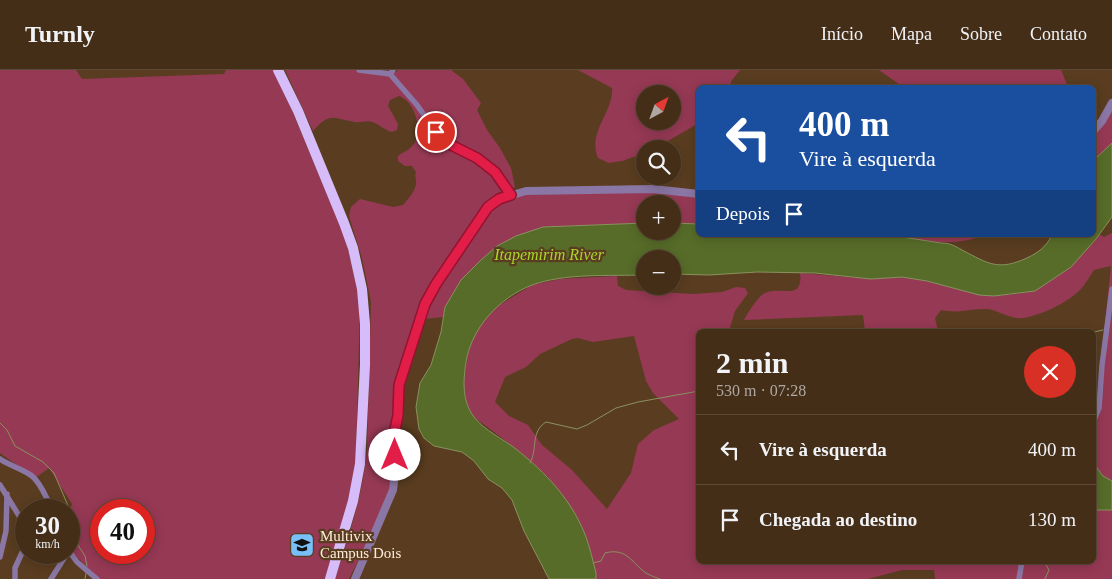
<!DOCTYPE html>
<html lang="pt">
<meta charset="utf-8">
<style>
body{margin:0;font-family:Georgia,serif;background:#4b3621;color:#f1f3f6;height:100vh;display:flex;flex-direction:column;font-size:19px;white-space:nowrap}
*{box-sizing:border-box;margin:0}
p{font-size:16px;color:#afa8a2}
.icon{flex:none;width:28px;height:28px;fill:none;stroke:currentColor;stroke-width:2;stroke-linecap:round;stroke-linejoin:round}
.map{position:relative;flex:1;overflow:hidden}
.panel{position:absolute;left:696px;top:259px;width:400px;height:235px;display:flex;flex-direction:column;background:#442e18;border-radius:8px;box-shadow:0 2px 12px #0003,0 0 0 1px #5c4a37}
.panel>*{flex:none}
.guide{position:absolute;left:696px;top:15px;width:400px;height:152px;border-radius:8px;box-shadow:0 2px 12px #0003,0 0 0 1px #5c4a37;background:#1a4fa0;color:#fff;overflow:hidden}
.needle{width:32px;rotate:41deg}
.tools{position:absolute;left:636px;top:15px;display:grid;gap:10px}
.tools a{display:grid;place-items:center;width:45px;height:45px;border-radius:50%;background:#442e18;box-shadow:0 2px 12px #0003,0 0 0 1px #5c4a37;font-size:25px}
.speed{position:absolute;left:15px;top:429px;display:flex;gap:10px;font-size:25px;font-weight:700;text-align:center}
.speed>*{display:grid;place-content:center;width:65px;height:65px;border-radius:50%;background:#442e18;box-shadow:0 2px 12px #0003,0 0 0 1px #5c4a37;line-height:1}
.speed small{font-size:12px;font-weight:400}
.speed .limit{border:8px solid #d22;background:#fff;color:#111}
.pin{position:absolute;display:grid;place-items:center;width:42px;height:42px;color:#fff;margin:-21px;border:2px solid #fff;border-radius:50%;box-shadow:0 1px 5px #0007}
.me{position:absolute;width:55px;margin:-28px;rotate:0deg;stroke-linejoin:round;filter:drop-shadow(0 0 4px #0008)}
.turn{display:flex;align-items:center;gap:18px;height:105px;padding:0 20px;font-size:22px}
.turn .icon{width:65px;height:65px;stroke-width:2.5}
.turn b{display:block;font-size:35px;line-height:42px}
.then{display:flex;align-items:center;height:48px;padding:0 20px;background:#0003;gap:10px;font-size:19px}
.round{display:grid;place-items:center;flex:none;width:52px;height:52px;border-radius:26px;background:#4b3621}
.summary{display:flex;align-items:center;justify-content:space-between;height:85px;padding:0 20px}
h1{font-size:30px;font-weight:700;line-height:38px}
ul{padding:0;list-style:none}
li{display:flex;align-items:center;gap:15px;height:70px;padding:0 20px;border-top:1px solid #5c4a37}
li div{flex:1}
li b{display:block;font-size:19px}
li em{font-style:normal}
header{display:flex;align-items:center;gap:30px;box-sizing:border-box;height:70px;padding:0 25px;background:#442e18;border-bottom:1px solid #5c4a37}
header strong{font-size:24px}
nav{display:flex;gap:28px;margin-inline-start:auto;font-size:18px}
.map>svg:first-child{display:block}
</style>
<header>
<strong>Turnly</strong>
<nav><a>Início</a><a>Mapa</a><a>Sobre</a><a>Contato</a></nav>
</header>
<div class="map">
<svg width="1112" height="509" viewBox="0 0 1112 509">
<rect width="100%" height="100%" fill="#5a3d20"/>
<path fill="#963955" fill-rule="evenodd" d="M 0,0 L 76,0 L 82,9 L 224,4 L 226,0 L 273,0 L 286,26 L 346,170 L 360,233 L 356,391 L 349,430 L 325,509 L 99,509 L 70,480 L 69,442 L 72,434 L 49,398 L 35,408 L 0,383 ZM 101,440 L 144,440 L 144,482 L 101,482 Z
M 285,0 L 381,0 L 397,2 L 397,0 L 451,0 L 463,9 L 481,33 L 477,40 L 487,60 L 500,78 L 511,98 L 515,117 L 498,123 L 485,135 L 420,240 C 411,261 402,282 399,305 C 393,337 397,371 393,404 C 389,438 364,478 349,509 L 335,509 C 349,465 363,425 367,379 L 371,232 L 362,188 L 349,146 L 351,137 L 360,129 L 393,137 L 403,135 C 408,129 415,122 416,114 C 417,109 414,107 416,102 L 412,96 L 405,96 L 398,91 L 398,86 C 403,82 410,80 414,74 C 423,60 415,31 399,26 L 390,30 L 388,36 L 398,54 L 397,60 L 392,62 C 385,60 381,56 375,53 C 368,49 362,53 355,52 C 333,49 331,41 313,61 Z
M 578,0 L 740,0 L 732,10 L 729,17 L 699,18 L 699,53 L 654,79 L 645,79 L 645,83 L 622,91 L 609,93 L 598,88 C 587,62 614,42 612,18 ZM 645,24 L 672,24 L 672,51 L 645,51 Z
M 879,0 L 1061,0 L 1068,17 L 903,17 Z
M 1112,41 L 1112,73 L 1094,90 L 1094,65 Z
M 652,122 L 699,124 L 699,154 L 673,153 L 672,134 L 645,134 L 645,153 L 543,157 L 481,190 L 461,210 L 445,237 L 444,247 L 424,249 L 437,223 L 491,139 L 512,125 Z
M 1112,163 L 1112,411 L 1103,406 L 1094,394 L 1094,348 L 1097,344 L 1102,281 L 1111,196 L 1094,200 C 1090,206 1086,213 1081,219 C 1069,232 1034,250 1016,248 C 1006,246 996,240 987,239 C 970,238 959,244 941,240 L 935,248 L 938,261 L 865,261 L 863,245 L 744,250 C 749,241 755,231 763,224 C 777,214 804,233 800,203 L 871,209 L 902,207 L 927,211 L 979,225 L 994,226 L 1016,224 L 1035,221 L 1096,169 L 1099,164 L 1104,167 Z
M 889,165 L 985,165 C 950,178 925,171 889,165 Z
M 617,206 L 618,216 L 626,220 L 693,224 L 722,222 L 736,217 L 745,218 L 748,223 L 735,241 L 729,261 L 699,261 L 699,491 L 1094,491 L 1094,440 L 1112,440 L 1112,509 L 935,509 L 934,500 L 902,500 L 868,509 L 596,509 L 596,503 L 585,466 L 548,407 L 502,368 L 475,348 L 467,336 L 463,312 L 468,284 L 475,263 L 493,239 L 532,215 L 560,209 ZM 634,266 L 646,311 L 653,323 L 679,349 L 654,360 L 638,374 L 631,403 L 607,439 L 572,400 L 542,375 L 528,355 L 509,346 L 495,332 L 505,307 L 526,297 L 540,284 L 572,269 L 578,268 L 593,272 Z"/>
<path fill="#576c29" stroke="#89925e" d="M 1112,73 L 1112,147 L 1096,169 L 1071,197 L 1035,221 L 994,226 L 979,225 L 927,211 L 902,207 L 871,209 L 815,203 L 757,202 L 709,205 L 673,204 L 672,189 L 645,189 L 645,205 C 610,206 565,203 532,215 C 499,228 472,257 466,292 C 463,311 462,331 474,347 C 484,360 503,369 516,379 C 546,403 572,430 586,467 C 590,478 593,491 596,503 L 596,509 L 549,509 L 524,461 L 512,430 L 502,418 L 488,409 L 474,391 L 462,382 L 434,376 L 424,368 L 419,359 L 416,337 L 420,313 L 431,295 L 441,262 L 445,237 L 461,210 L 481,190 L 497,176 L 516,166 L 543,157 L 645,153 L 645,161 L 672,161 L 673,153 L 699,154 L 699,165 L 889,165 L 941,173 C 950,173 955,176 962,180 C 989,194 998,201 1027,188 C 1039,182 1046,177 1052,165 L 1094,165 L 1094,90 Z
M 1094,394 L 1103,406 L 1112,411 L 1112,440 L 1094,440 Z"/>
<g fill="none" stroke-linecap="round" stroke-linejoin="round">
<path stroke="#89925e" stroke-width="1" d="M 1094,262 L 1103,260
M 0,353 L 7,360 L 15,376 L 43,392 L 54,403 L 72,445 L 74,469 L 85,486 L 87,496
M 530,393 C 538,379 530,362 546,352 L 577,359 L 587,355 L 616,338 L 638,332 L 699,321
M 1044,491 L 1049,500 L 1045,509
M 593,493 L 601,491 L 605,483 C 624,478 630,489 642,500 C 646,504 654,507 660,509
M 85,509 L 86,503"/>
<path stroke="#8b77a5" stroke-width="5.5" d="M 359,0 L 390,4 L 393,0
M 390,4 L 417,35 L 436,62 L 453,76 L 477,88 L 495,102 L 511,125
M 1094,350 L 1099,338 L 1102,295 L 1112,219
M 0,389 C 10,396 23,399 32,406 C 42,414 46,429 53,440
M 0,415 L 26,457
M 69,481 L 77,492 L 97,509
M 0,487 L 6,461 L 7,424
M 15,509 L 15,498 L 26,474
M 51,509 L 68,482
M 1019,509 L 1022,491"/>
<path stroke="#8b77a5" stroke-width="8" d="M 1094,60 L 1102,51 L 1112,33
M 355,509 L 393,420 L 395,403 L 394,365 L 398,345 L 399,315 L 425,234 L 436,214 L 488,137 L 499,129 L 526,121 L 653,119 L 699,124"/>
<path stroke="#d6bcf8" stroke-width="10" d="M 278,0 L 298,41 L 344,153 L 353,178 L 362,219 L 365,254 L 365,295 L 360,394 L 353,431 L 330,509"/>
</g>
<g fill="none" stroke-linecap="round" stroke-linejoin="round">
<defs>
<path id="route" d="M 395,385 L 394,365 L 398,345 L 399,315 L 425,234 L 436,214 L 488,137 L 499,129 L 511,125 L 495,102 L 477,88 L 453,76 L 436,62"/>
</defs>
<use href="#route" stroke="#92132f" stroke-width="12"/>
<use href="#route" stroke="#e11d48" stroke-width="9"/>
</g>
<defs>
<symbol id="university-square" viewBox="-11 -11 22 22"><rect x="-9" y="-9" width="18" height="18" rx="4" fill="#79bff8" stroke="#5a3d20"/><path d="M0-5L7-2L0 1L-7-2ZM-4 1L0 2.5L4 1V4Q0 6-4 4Z" fill="#111"/></symbol>
</defs>
<g fill-rule="evenodd">
<use href="#university-square" x="288" y="461" width="28" height="28"/>
</g>
<g text-anchor="middle" stroke-width="4.5" stroke-linejoin="round" paint-order="stroke">
<g font-size="15" fill="#feecdb" stroke="#5a3d20" text-anchor="start">
<text x="320" y="471">Multivix<tspan x="320" dy="17">Campus Dois</tspan></text>
</g>
<g font-size="16" font-style="italic" fill="#a8d62c" stroke="#5a3d20">
<text x="549" y="190">Itapemirim River</text>
</g>
</g>
</svg>
<div class="tools">
<a><svg class="needle" viewBox="-14 -14 28 28"><path d="M0-13l5 13h-10z" fill="#e53935"/><path d="M0 13l5-13h-10z" fill="#afa8a2"/></svg></a>
<a><svg class="icon" aria-label="search" viewBox="0 0 24 24"><circle cx="10" cy="10" r="6"/><path d="M15 15l6 6"/></svg></a>
<a>+</a>
<a>−</a>
</div>
<div class="speed"><div>30<small>km/h</small></div><div class="limit">40</div></div>
<div class="pin" style="left:436px;top:62px;background:#d93025"><svg class="icon" aria-label="arrive" viewBox="0 0 24 24"><path d="M6 21V4h12l-3 4 3 4H6"/></svg></div>
<svg class="me" style="left:395px;top:385px" viewBox="-20 -20 40 40"><circle r="19" fill="#fff"/><path d="M0-13L10 11 0 6-10 11z" fill="#e11d48"/></svg>
<div class="guide">
<div class="turn"><svg class="icon" aria-label="left" viewBox="0 0 24 24"><path d="M17 20v-9H6M10 6l-5 5 5 5"/></svg><div><b>400 m</b>Vire à esquerda</div></div>
<div class="then">Depois<svg class="icon" aria-label="arrive" viewBox="0 0 24 24"><path d="M6 21V4h12l-3 4 3 4H6"/></svg></div>
</div>
<section class="panel">
<div class="summary"><div><h1>2 min</h1><p>530 m · 07:28</p></div><a class="round" style="background:#d93025;color:#fff"><svg class="icon" aria-label="close" viewBox="0 0 24 24"><path d="M6 6l12 12M18 6L6 18"/></svg></a></div>
<ul>
<li><svg class="icon" aria-label="left" viewBox="0 0 24 24"><path d="M17 20v-9H6M10 6l-5 5 5 5"/></svg><div><b>Vire à esquerda</b></div><em>400 m</em></li>
<li><svg class="icon" aria-label="arrive" viewBox="0 0 24 24"><path d="M6 21V4h12l-3 4 3 4H6"/></svg><div><b>Chegada ao destino</b></div><em>130 m</em></li>
</ul>
</section>
</div>
